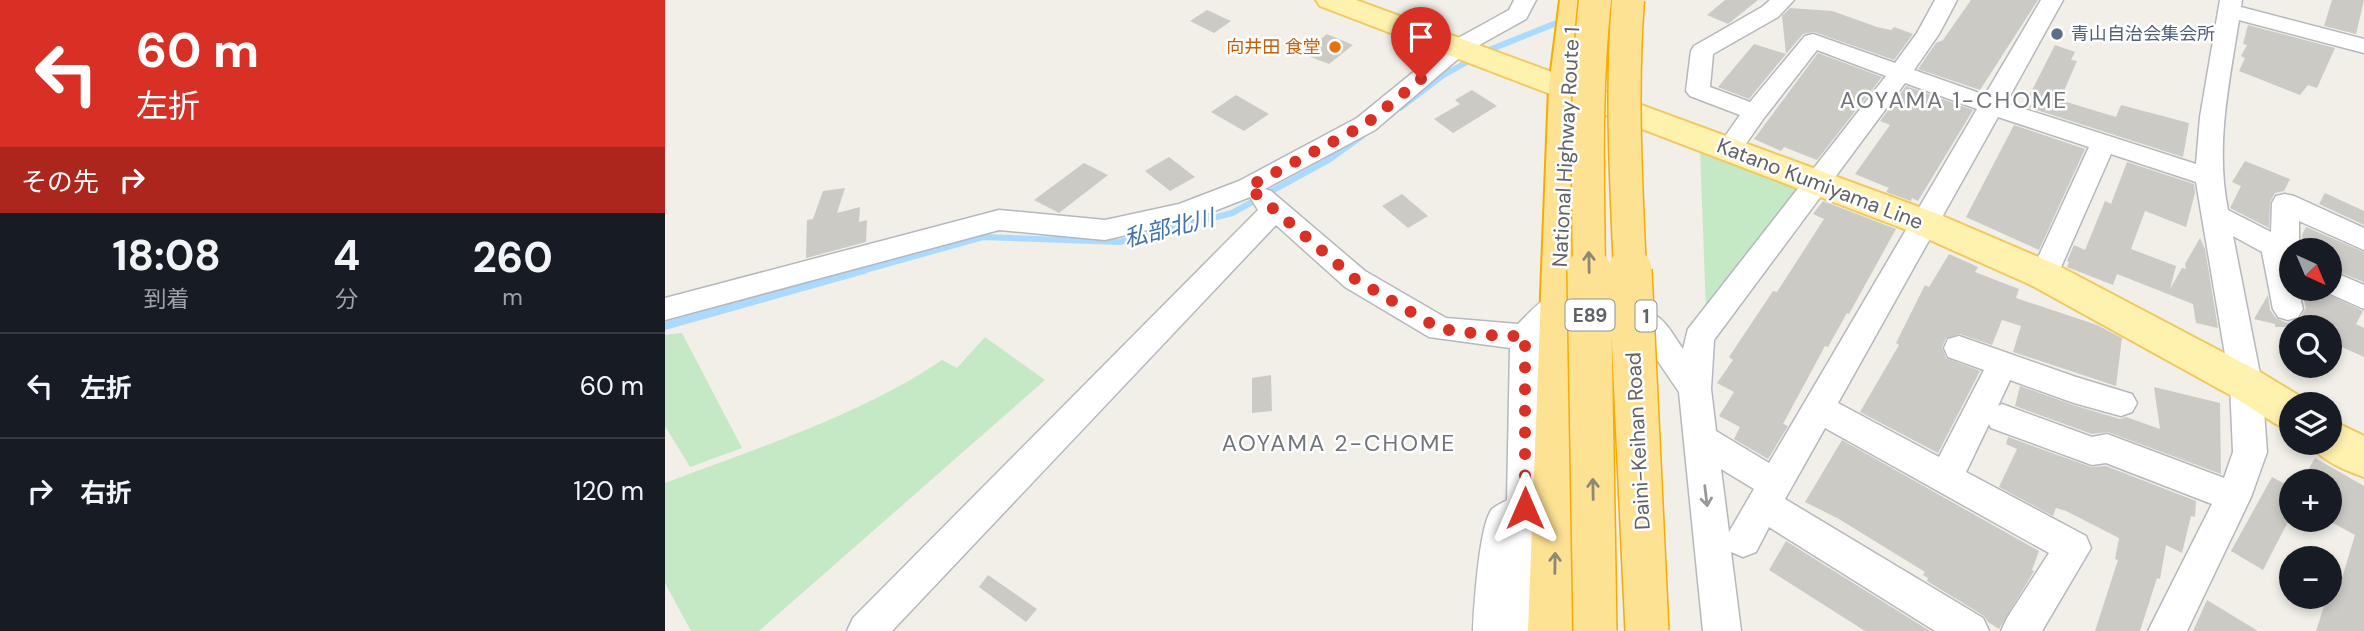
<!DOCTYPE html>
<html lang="ja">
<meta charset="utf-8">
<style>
body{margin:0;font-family:"DM Sans","Noto Sans JP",sans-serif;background:#242831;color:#f1f3f6;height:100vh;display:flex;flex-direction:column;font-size:26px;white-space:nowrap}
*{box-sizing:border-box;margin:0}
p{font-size:23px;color:#9ea1a6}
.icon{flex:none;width:38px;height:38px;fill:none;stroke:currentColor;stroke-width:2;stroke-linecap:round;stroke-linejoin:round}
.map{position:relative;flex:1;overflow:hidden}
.sheet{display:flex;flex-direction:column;background:#171b24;width:665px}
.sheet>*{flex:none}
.banner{background:#d93025;color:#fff;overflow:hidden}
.needle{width:46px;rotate:136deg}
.controls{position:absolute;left:1614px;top:238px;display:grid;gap:14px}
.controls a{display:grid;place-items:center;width:63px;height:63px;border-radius:50%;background:#171b24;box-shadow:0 4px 10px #0003;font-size:35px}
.pin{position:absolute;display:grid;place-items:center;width:60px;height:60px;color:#fff;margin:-72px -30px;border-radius:50% 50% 50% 0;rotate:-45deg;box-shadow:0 0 7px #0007}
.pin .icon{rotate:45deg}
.me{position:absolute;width:77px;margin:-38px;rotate:0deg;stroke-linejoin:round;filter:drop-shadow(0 0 5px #0008)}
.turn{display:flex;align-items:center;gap:24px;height:147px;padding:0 21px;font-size:32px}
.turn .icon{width:91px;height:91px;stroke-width:2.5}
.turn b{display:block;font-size:49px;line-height:60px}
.then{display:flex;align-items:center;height:66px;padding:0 21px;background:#0003;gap:14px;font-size:26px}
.eta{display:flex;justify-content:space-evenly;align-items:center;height:119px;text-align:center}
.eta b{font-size:42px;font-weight:700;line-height:49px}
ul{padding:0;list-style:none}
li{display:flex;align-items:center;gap:21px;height:105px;padding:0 21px;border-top:2px solid #363941}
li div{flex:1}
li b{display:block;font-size:26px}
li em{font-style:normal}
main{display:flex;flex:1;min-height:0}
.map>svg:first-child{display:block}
</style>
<main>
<section class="sheet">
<div class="banner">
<div class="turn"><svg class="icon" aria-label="left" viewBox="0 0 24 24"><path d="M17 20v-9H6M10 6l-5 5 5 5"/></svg><div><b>60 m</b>左折</div></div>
<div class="then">その先<svg class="icon" aria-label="right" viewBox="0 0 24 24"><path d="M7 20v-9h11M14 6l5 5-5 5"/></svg></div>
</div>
<div class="eta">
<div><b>18:08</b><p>到着</p></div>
<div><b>4</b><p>分</p></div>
<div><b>260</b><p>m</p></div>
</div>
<ul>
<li><svg class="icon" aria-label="left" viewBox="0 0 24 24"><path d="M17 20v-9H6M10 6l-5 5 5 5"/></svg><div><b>左折</b></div><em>60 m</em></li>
<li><svg class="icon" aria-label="right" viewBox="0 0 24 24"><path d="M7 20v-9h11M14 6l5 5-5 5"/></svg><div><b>右折</b></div><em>120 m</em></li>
</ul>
</section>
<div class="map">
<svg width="1699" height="631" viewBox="0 0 1699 631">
<rect width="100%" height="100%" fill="#f1efe8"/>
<path fill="#c5e8c5" d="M 1035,149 L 1132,189 L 1041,311 Z
M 17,333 L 77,448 L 25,467 L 0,426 L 0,335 Z
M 320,337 L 380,380 L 94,631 L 26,631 L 0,583 L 0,483 C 90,449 198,414 277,360 L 292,368 Z"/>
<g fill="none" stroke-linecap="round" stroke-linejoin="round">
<path stroke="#aadaff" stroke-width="6" d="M 819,52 L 899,20
M 735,108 L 777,76 L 809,58
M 193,272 L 318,237 L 455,242 L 567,213 L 665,159 L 697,136"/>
<path stroke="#aadaff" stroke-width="8" d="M 0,326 L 199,270"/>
</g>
<path fill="#cccac5" d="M 1060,0 L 1093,0 L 1063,24 L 1042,15 Z
M 1306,0 L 1373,0 L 1315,90 L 1253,69 L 1271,43 L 1278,40 Z
M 1667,0 L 1699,0 L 1691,34 L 1659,26 Z
M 1125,8 L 1167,11 L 1212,27 L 1226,30 L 1229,27 L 1248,34 L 1229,60 L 1149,32 L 1138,34 L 1121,54 L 1117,16 Z
M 542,10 L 566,21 L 549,33 L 525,21 Z
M 1583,25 L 1670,48 L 1652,88 L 1643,85 L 1635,95 L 1574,71 L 1580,58 L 1576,56 L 1582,45 L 1578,44 Z
M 662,34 L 688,45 L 664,64 L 638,54 Z
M 1089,44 L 1121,54 L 1084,99 L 1053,87 Z
M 1390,45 L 1410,52 L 1406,60 L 1412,61 L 1395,100 L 1451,117 L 1456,105 L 1524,123 L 1518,157 L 1359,106 Z
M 1153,53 L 1217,77 L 1152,160 L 1119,147 L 1116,151 L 1089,139 Z
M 1241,86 L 1308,110 L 1253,201 L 1247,198 L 1246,201 L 1221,192 L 1224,188 L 1190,174 L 1225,125 L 1215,121 Z
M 807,90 L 832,106 L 788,133 L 769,119 L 795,104 L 790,100 Z
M 571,95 L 604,114 L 579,131 L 546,112 Z
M 1349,125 L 1420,149 L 1374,250 L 1301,217 Z
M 504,157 L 530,177 L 505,191 L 480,171 Z
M 1580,161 L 1625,179 L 1619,191 L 1610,193 L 1605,202 L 1604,228 L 1565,208 L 1576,186 L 1567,182 Z
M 1462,162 L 1529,184 L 1530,193 L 1521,227 L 1480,211 L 1466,249 L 1511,266 L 1505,289 L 1517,268 L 1521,269 L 1520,264 L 1535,238 L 1540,249 L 1553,328 L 1531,323 L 1528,304 L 1452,274 L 1448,285 L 1402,267 L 1404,262 L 1402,261 L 1409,245 L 1420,250 L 1440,201 L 1446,204 Z
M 419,163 L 443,175 L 394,213 L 369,200 Z
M 180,188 L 172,213 L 195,207 L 194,222 L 202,220 L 201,242 L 141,258 L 142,220 L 148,219 L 158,191 Z
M 1660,193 L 1699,211 L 1699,225 L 1654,204 Z
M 737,194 L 763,216 L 743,228 L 717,206 Z
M 1158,201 L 1231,229 L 1184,314 L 1182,313 L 1163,347 L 1160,346 L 1118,424 L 1123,426 L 1103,459 L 1069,439 L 1075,427 L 1054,416 L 1069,392 L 1052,383 L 1068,360 L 1064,357 L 1108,291 L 1112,292 L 1159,219 L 1148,214 Z
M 1641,227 L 1699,252 L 1699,282 L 1664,268 L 1664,250 L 1641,250 L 1637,245 L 1637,235 Z
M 1284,254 L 1313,267 L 1310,272 L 1354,289 L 1351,298 L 1432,325 L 1457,338 L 1451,386 L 1348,352 L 1356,326 L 1337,320 L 1327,345 L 1295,334 L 1281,338 L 1277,347 L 1281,358 L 1315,371 L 1273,453 L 1195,412 L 1234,345 L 1231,343 L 1260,285 L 1264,287 Z
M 1636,289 L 1652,289 L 1698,311 L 1691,324 L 1699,328 L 1699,357 L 1677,347 L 1669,360 L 1664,358 L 1672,327 L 1610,327 L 1610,324 L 1589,319 L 1603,295 L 1605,310 L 1611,318 L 1622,323 L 1634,320 L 1641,308 Z
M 606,375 L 607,411 L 587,413 L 587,378 Z
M 1355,386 L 1408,405 L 1455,419 L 1461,417 L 1495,429 L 1489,387 L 1555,403 L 1556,474 L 1443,432 L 1427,434 L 1350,406 Z
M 1343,437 L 1426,467 L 1441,466 L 1531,501 L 1530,517 L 1526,516 L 1517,553 L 1501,545 L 1495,579 L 1492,578 L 1475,631 L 1430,631 L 1453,560 L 1450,559 L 1454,538 L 1401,511 L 1391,508 L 1388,516 L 1334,487 L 1352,449 L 1341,444 Z
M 1177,440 L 1374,551 L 1367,570 L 1369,571 L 1334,629 L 1323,622 L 1319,616 L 1262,581 L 1263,578 L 1258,575 L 1260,572 L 1174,519 L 1140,502 Z
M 1650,458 L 1699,486 L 1699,631 L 1651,631 L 1662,597 L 1664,597 L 1666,583 L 1674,588 L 1690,535 L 1664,521 L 1664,481 L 1637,481 Z
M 1607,477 L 1626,487 L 1626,516 L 1598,570 L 1566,551 Z
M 1121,541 L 1265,631 L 1200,631 L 1104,570 Z
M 323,575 L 372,609 L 361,622 L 314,587 Z
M 1542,600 L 1593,631 L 1528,631 Z"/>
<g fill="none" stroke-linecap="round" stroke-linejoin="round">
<defs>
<path id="minor" d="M 849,0 L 871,0 L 861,19 L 800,53 L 710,130 L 600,189 L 606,191 L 700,271 L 781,318 L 853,324 C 868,310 882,289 904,296 L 909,304 L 904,312 L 875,340 L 877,631 L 808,631 C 809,608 814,525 827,509 C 830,506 837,503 842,500 L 845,348 L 764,337 L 680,287 L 611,225 L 227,631 L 182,631 L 188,618 L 593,210 L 585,197 L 529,219 L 440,240 L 334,230 L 0,320 L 0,298 L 334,210 L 440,220 L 514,204 L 574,181 L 692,118 L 784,43 L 844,10 Z
M 1105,0 L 1129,0 L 1113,17 L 1048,54 L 1045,87 L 1085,102 L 1140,36 L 1148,34 L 1230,63 L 1252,33 L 1270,0 L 1292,0 L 1274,34 L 1249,70 L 1320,95 L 1376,0 L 1398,0 L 1341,103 L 1531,164 L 1535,117 L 1555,0 L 1577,0 L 1576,7 L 1699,39 L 1699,53 L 1574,20 C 1564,84 1550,146 1563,210 L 1606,232 L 1607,203 L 1611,196 L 1620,194 L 1629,196 L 1699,228 L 1699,250 L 1634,221 L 1634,246 L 1638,250 L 1626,250 L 1626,289 L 1633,289 L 1638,309 L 1633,317 L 1623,320 L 1613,317 L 1608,309 L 1597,252 L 1568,236 L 1597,384 L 1602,452 L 1586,497 L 1522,631 L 1483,631 L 1547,504 L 1441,463 L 1427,465 L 1326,428 L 1324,424 L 1301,472 L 1421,536 L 1426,548 L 1377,631 L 1336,631 L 1342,618 L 1384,553 L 1160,428 L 1120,499 L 1318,618 L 1324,631 L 1270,631 L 1104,527 L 1091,552 L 1078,557 L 1066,552 L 1076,631 L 1038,631 L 1014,392 L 966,322 L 970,314 C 995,306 1005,331 1018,349 L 1023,329 L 1221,76 L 1152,50 L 1099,118 L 1073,155 L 1064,157 L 1055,155 L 1051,149 L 1075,115 L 1025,96 L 1021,91 L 1026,51 L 1029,46 L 1097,7 ZM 1240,83 L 1312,109 L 1104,463 L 1051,431 L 1046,389 L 1049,340 ZM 1333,117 L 1424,147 L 1365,275 L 1369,283 L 1379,286 L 1389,283 L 1446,154 L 1531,182 L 1565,384 L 1568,452 L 1559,478 L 1442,434 L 1427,437 L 1337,404 L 1333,406 L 1345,380 L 1409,403 L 1456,416 L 1467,412 L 1472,403 L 1467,394 L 1411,377 L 1294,336 L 1283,339 L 1279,348 L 1283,357 L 1319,370 L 1274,457 L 1173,403 ZM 1056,469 L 1089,489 L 1064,532 Z
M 1664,270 L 1699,285 L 1699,309 L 1654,289 L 1664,289 Z"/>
<path id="major" d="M 651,0 L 691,0 L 1273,214 L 1392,265 L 1595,372 L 1641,400 L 1643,404 L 1626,404 L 1626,430 L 1611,424 L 1567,396 L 1366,285 L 1247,232 L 655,6 Z
M 1664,419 L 1699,436 L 1699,477 C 1682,471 1654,460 1645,443 L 1664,443 Z"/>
<path id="highway" d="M 895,0 L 923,0 L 914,87 L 913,631 L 863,631 L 884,87 Z"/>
</defs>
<use href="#minor" stroke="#b5b8bc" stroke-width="3"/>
<use href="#major" stroke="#f2c960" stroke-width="4"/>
<use href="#highway" stroke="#f9ab00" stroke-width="4"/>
<use href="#minor" fill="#fff" fill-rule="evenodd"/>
<use href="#major" fill="#fff2af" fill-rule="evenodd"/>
<use href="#highway" fill="#fde293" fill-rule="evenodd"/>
<defs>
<path id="highway-bridge-far1" d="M 963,0 C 956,91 961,181 965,272
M 924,272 C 923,181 920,91 930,0"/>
<path id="highway-bridge" d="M 924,270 L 930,631
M 965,270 L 982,631"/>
</defs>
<use href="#highway-bridge-far1" stroke="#f9ab00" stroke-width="35" stroke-linecap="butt"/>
<use href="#highway-bridge" stroke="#f9ab00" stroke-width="46" stroke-linecap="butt"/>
<use href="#highway-bridge-far1" stroke="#fde293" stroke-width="32"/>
<use href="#highway-bridge" stroke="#fde293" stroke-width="43"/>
</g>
<defs><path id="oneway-shaft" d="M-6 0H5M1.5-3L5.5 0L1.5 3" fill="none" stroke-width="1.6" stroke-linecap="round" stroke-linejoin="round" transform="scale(1.75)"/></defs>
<g stroke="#8e8975">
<use href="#oneway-shaft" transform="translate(924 262) rotate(-91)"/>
<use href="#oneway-shaft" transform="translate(928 489) rotate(-91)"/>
<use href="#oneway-shaft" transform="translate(890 563) rotate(-89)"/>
</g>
<use stroke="#979a9d" href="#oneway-shaft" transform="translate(1041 496) rotate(83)"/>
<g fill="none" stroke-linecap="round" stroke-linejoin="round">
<path stroke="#d93025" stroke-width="12" stroke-dasharray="0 21.6" d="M 756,79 L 701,124 L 583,187 L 690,279 L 775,329 L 832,336 L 860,336 L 860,508"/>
</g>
<circle fill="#5c6f8a" stroke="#fff" stroke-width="2.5" cx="1392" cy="34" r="7"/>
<circle fill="#e8710a" stroke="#fff" stroke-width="2.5" cx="670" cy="47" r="7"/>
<g text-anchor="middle" stroke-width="5" stroke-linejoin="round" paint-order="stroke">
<g font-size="18" fill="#4e5e75" stroke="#fff" text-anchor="start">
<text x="1406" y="40">青山自治会集会所</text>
</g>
<g font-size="18" fill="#c56008" stroke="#fff" text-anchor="end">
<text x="656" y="53">向井田 食堂</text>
</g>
<g fill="#fff" stroke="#8f9295" stroke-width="2">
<rect x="900.5" y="299.5" width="49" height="31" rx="5"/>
<rect x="970.5" y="300.5" width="21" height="31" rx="5"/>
</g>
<g font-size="19" font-weight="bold" fill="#5f6368">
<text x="925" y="322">E89</text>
<text x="981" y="323">1</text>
</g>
<g font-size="21" fill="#5f6368" stroke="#fff">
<text transform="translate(901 147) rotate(-87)" y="7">National Highway Route 1</text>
<text transform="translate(1155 184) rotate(21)" y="7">Katano Kumiyama Line</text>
<text transform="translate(973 441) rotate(-93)" y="7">Daini-Keihan Road</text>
</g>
<g font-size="23" letter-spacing="2" fill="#70757a" stroke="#fff">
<text x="1289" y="108">AOYAMA 1-CHOME</text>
<text x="674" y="451">AOYAMA 2-CHOME</text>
</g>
<g font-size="23" font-style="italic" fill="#4174aa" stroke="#fff">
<text transform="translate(504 228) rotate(-14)" y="8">私部北川</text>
</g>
</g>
</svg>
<div class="controls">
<a><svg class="needle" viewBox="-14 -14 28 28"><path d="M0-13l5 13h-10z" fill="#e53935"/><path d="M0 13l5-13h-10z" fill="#9ea1a6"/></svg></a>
<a><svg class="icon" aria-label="search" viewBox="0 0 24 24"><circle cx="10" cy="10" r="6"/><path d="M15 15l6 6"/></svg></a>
<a><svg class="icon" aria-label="layers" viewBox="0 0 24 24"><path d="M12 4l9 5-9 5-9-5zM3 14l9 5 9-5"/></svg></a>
<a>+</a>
<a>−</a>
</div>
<div class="pin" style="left:756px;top:79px;background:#d93025"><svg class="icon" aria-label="arrive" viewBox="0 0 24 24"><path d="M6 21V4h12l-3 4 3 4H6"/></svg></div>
<svg class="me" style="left:860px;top:508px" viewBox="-20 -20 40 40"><path d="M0-17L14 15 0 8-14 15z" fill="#d93025" stroke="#fff" stroke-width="4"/></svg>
</div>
</main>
